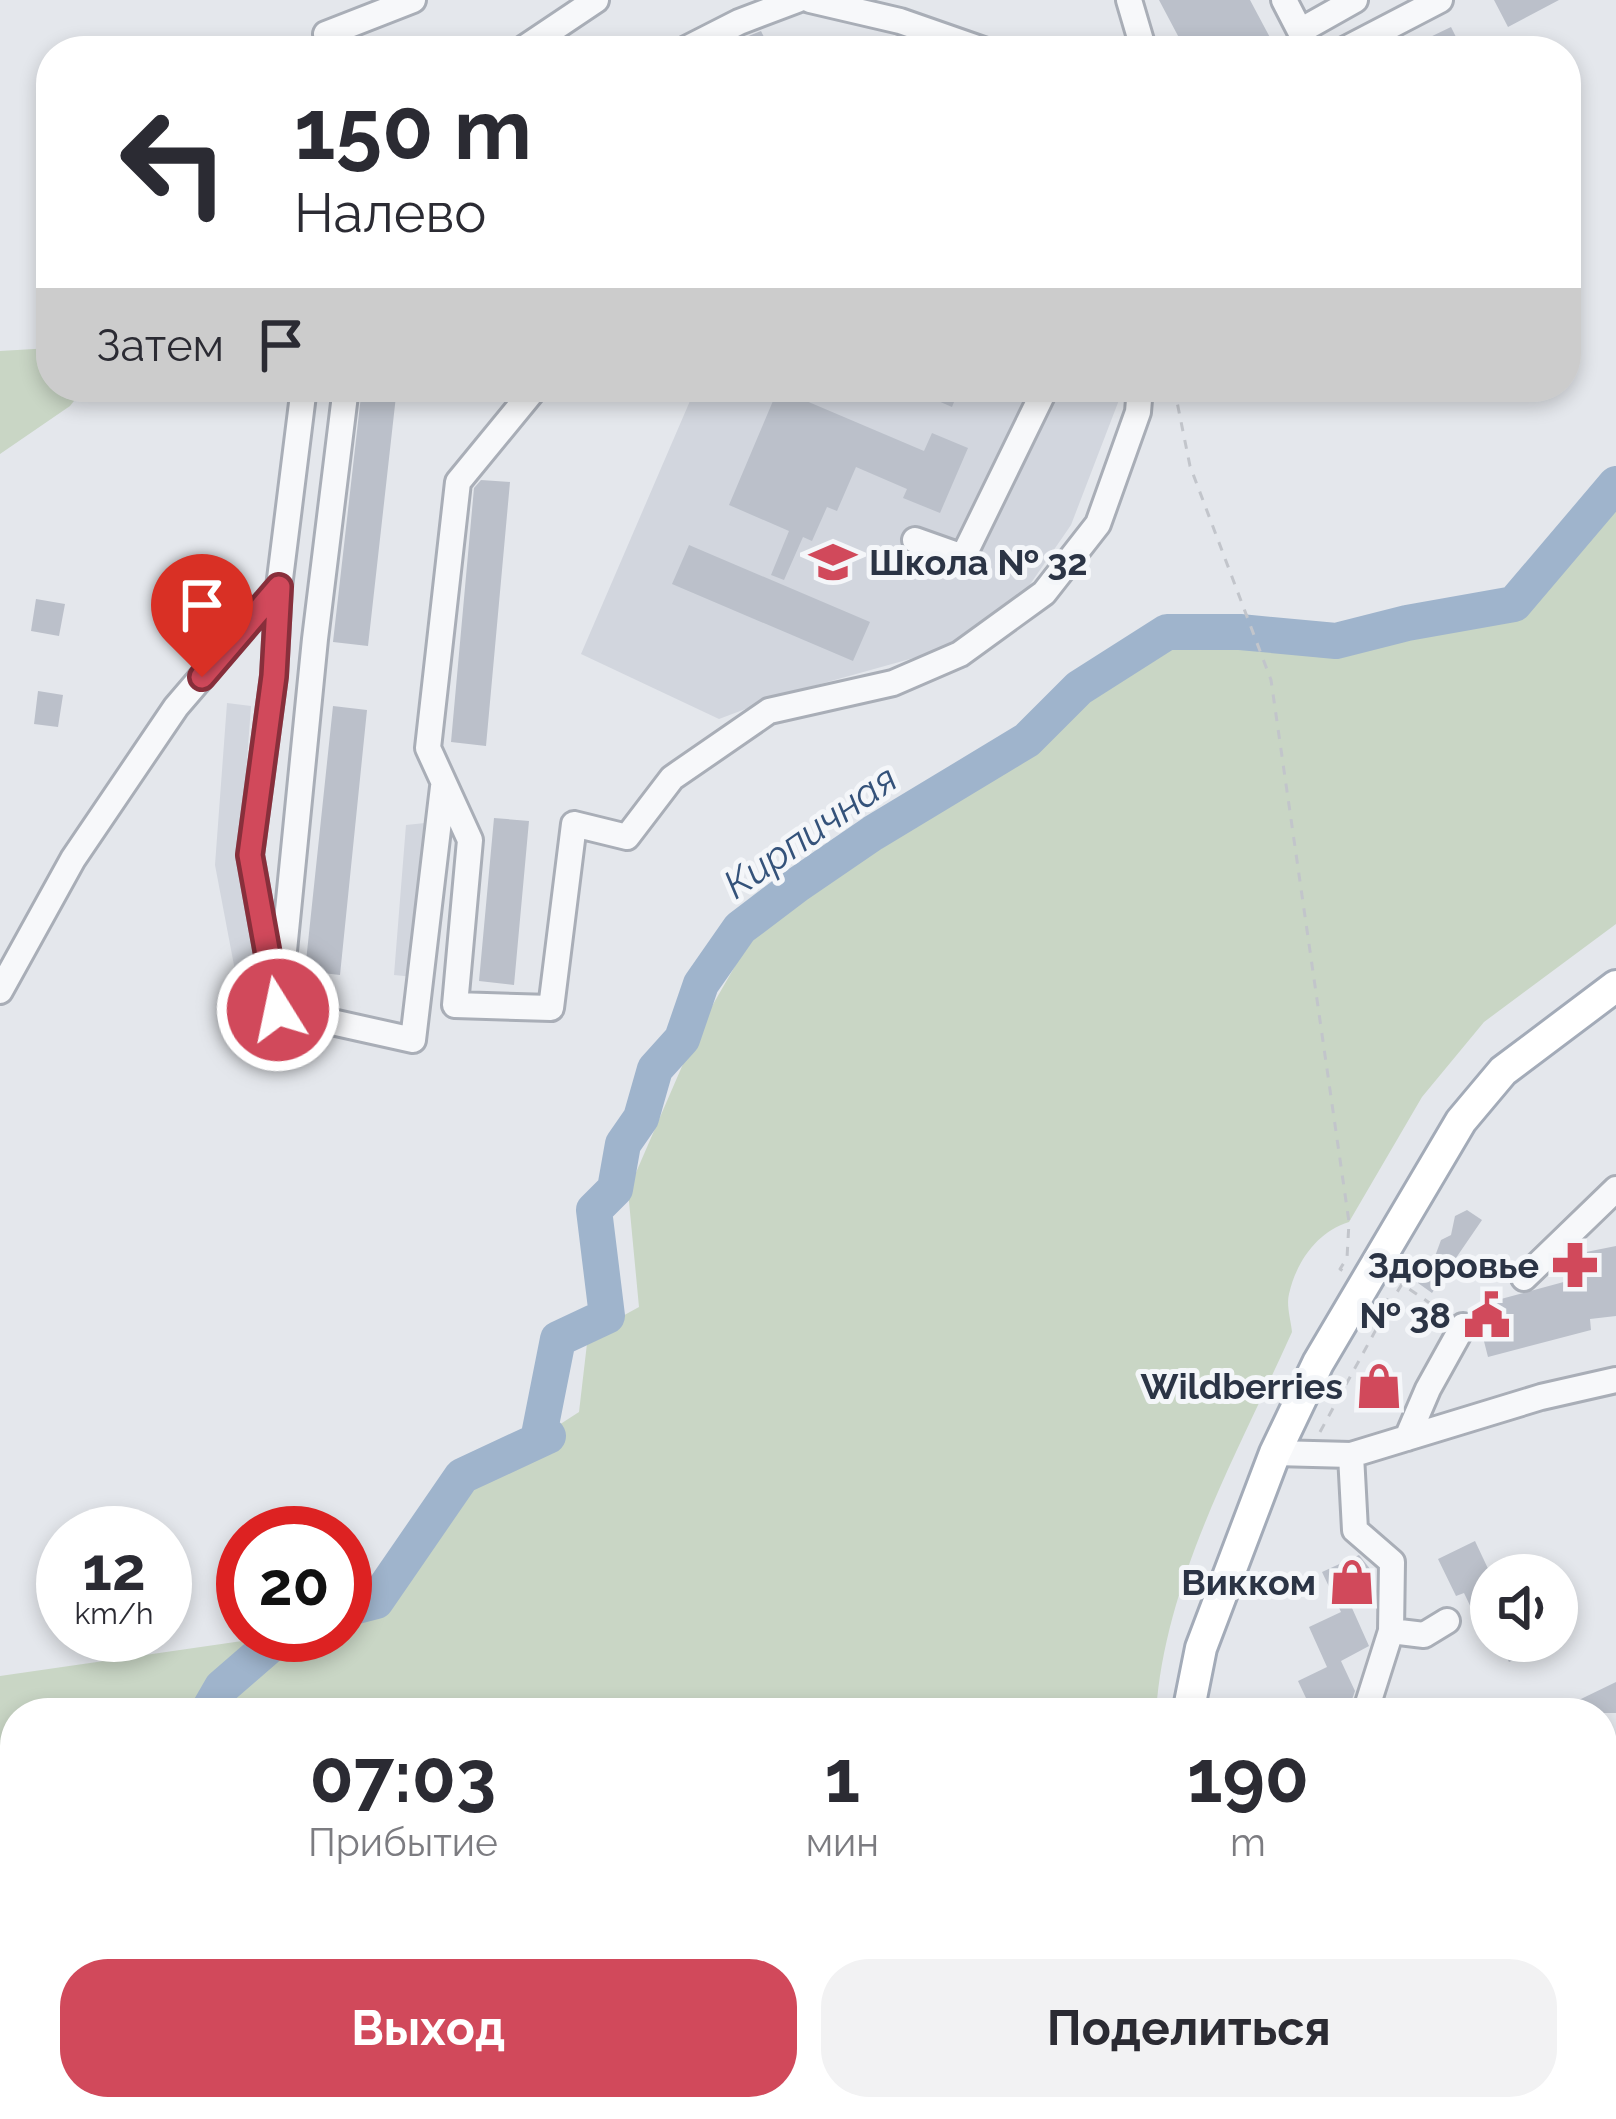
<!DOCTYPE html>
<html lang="ru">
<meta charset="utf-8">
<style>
body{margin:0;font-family:Raleway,sans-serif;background:#f2f2f3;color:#2b2b33;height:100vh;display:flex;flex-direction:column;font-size:45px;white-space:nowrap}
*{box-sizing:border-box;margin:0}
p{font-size:39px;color:#7c7c81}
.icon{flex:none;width:66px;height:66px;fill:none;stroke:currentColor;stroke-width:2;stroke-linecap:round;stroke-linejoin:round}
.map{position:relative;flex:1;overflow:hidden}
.side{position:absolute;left:0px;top:1698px;width:1617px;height:423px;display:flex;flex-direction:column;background:#fff;border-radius:48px 48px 0 0;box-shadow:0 6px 18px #0003}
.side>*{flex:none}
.hud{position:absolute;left:36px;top:36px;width:1545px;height:366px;border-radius:48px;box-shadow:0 6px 18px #0003;background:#fff;color:#2b2b33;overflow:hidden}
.fabs{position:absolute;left:1470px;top:1554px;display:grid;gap:24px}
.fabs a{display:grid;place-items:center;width:108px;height:108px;border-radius:50%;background:#fff;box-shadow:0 6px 18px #0003;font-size:60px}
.speed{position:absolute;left:36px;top:1506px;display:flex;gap:24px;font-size:60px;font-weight:700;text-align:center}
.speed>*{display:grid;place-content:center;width:156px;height:156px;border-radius:50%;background:#fff;box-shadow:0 6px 18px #0003;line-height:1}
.speed small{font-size:30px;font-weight:400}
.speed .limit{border:18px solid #d22;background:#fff;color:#111}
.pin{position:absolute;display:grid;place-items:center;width:102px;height:102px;color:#fff;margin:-123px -51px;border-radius:50% 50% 50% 0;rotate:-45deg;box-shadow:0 0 12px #0007}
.pin .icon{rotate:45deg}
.me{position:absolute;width:132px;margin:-66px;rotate:350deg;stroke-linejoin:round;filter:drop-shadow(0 0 9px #0008)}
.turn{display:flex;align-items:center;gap:42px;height:252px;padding:0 60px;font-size:54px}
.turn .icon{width:156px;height:156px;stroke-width:2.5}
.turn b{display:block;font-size:84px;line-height:102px}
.then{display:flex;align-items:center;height:114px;padding:0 60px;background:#0003;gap:24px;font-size:45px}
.eta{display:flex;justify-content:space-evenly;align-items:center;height:204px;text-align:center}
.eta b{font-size:72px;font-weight:700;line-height:84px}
.primary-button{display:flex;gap:24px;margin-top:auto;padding:24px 60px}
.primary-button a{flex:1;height:138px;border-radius:48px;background:#d1495b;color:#fff;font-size:48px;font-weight:700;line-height:138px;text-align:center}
.primary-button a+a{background:#f2f2f3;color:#2b2b33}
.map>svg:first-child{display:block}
</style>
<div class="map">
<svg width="1616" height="2119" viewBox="0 0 1616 2119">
<rect width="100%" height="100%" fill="#e4e7ec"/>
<path fill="#d2d6de" d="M 696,387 L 1124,387 L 1071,525 L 1020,599 L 953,647 L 788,693 L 719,719 L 581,654 Z
M 227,703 L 251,706 L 240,856 L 268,1033 L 247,1034 L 215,865 Z
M 425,823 L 419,893 L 414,977 L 394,975 L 406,825 Z"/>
<path fill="#c9d6c5" d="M 51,348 L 51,387 L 85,387 L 70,406 L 0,454 L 0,351 Z
M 1616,494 L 1616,924 L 1484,1022 L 1422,1097 L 1349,1222 C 1318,1231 1296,1262 1289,1294 C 1286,1305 1291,1321 1292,1332 C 1238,1453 1165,1579 1156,1713 L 15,1713 L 15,2106 L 1238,2106 L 1243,2119 L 0,2119 L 0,1676 L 283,1635 L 345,1635 L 345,1603 L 393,1597 L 472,1481 L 579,1412 L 588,1335 L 639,1307 L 628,1191 L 696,1034 L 750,940 L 821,879 L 1167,650 L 1252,627 L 1363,640 L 1534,599 Z"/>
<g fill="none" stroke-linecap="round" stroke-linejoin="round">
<path stroke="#9fb4cc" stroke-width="36" d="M 345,1609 L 376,1601 L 462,1476 L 548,1436 L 538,1440 L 558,1339 L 607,1316 L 594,1210 L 615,1189 L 623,1144 L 641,1118 L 655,1069 L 682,1039 L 701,984 L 740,928 L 797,885 L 873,833 L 1027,740 L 1079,688 L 1167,632 L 1240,632 L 1336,641 L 1407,623 L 1514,604 L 1616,484
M 207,1713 L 222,1687 L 282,1635
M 0,2018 L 15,1996"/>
</g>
<path fill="#bbc0ca" d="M 1159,0 L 1250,0 L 1274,45 L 1264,51 L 1186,51 Z
M 1494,0 L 1559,0 L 1508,27 Z
M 1451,27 L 1463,51 L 1401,51 Z
M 761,31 L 771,51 L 718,51 L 746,37 Z
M 362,387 L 397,387 L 368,646 L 333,642 Z
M 906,387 L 960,387 L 952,407 Z
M 778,389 L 924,451 L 932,433 L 968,448 L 940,513 L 903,498 L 907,489 L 856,467 L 837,511 L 827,507 L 812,541 L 803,537 L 784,580 L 771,575 L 789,531 L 729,505 Z
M 481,480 L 510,482 L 486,746 L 451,742 L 474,488 Z
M 689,545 L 870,622 L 853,661 L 672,584 Z
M 36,599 L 65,604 L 59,636 L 31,631 Z
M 38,691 L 63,695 L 58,727 L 34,724 Z
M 333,706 L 367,710 L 340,975 L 305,971 Z
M 494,818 L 529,821 L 514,985 L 479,981 Z
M 1467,1210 L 1482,1220 L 1432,1293 L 1418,1283 L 1419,1274 L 1434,1259 L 1441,1240 L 1451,1235 L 1455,1216 Z
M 1616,1246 L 1616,1316 L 1590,1319 L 1591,1330 L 1488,1357 L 1475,1306 L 1582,1277 L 1576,1254 Z
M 1381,1370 L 1400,1382 L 1384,1407 L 1367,1396 L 1368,1384 Z
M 1475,1541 L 1491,1575 L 1491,1649 L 1464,1593 L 1456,1596 L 1438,1559 Z
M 1359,1555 L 1375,1575 L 1375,1597 L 1352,1608 L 1369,1646 L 1341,1661 L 1355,1691 L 1350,1705 L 1332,1713 L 1313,1713 L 1298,1681 L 1327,1667 L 1309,1627 L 1341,1612 L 1322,1572 Z
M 1499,1641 L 1552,1641 L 1509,1662 Z
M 1616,1682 L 1616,1713 L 1552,1713 Z"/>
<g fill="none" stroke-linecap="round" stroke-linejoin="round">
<defs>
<path id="minor" d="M 810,0 L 900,21 L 986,51
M 1129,0 L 1144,51
M 1284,0 L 1300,31 L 1355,0
M 326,34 L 413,0
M 520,51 L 596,0
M 682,51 L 739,22 L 797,0
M 1342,51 L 1440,0
M 304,387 L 279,587 L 274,676 L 250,855 L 278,1010 L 413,1040 L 443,787
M 536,387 L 458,482 L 428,748 L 470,840 L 455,1005 L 551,1008 L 574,824 L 627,837 L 672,778 L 769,711 L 893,683 L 960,654 L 1044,593 L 1098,524 L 1138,412 L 1140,387
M 915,540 L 963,557 L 1046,387
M 281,981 L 315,639 L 346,387
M 0,991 L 73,859 L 176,707 L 279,587
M 1524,1278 L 1616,1189
M 1407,1438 L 1428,1389 L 1463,1326
M 1275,1453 L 1351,1455 L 1541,1397 L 1616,1380
M 1351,1455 L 1355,1530 L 1392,1562 L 1391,1631 L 1365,1713
M 1391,1631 L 1424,1635 L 1447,1621
M 1602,1805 L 1616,1800
M 1613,2053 L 1616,2052
M 1485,2106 L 1487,2119"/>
<path id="major" d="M 1188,1713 L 1201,1648 L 1275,1453 L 1318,1363 L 1461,1121 L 1503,1071 L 1616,986
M 1262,2106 L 1267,2119"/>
</defs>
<use href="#minor" stroke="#a9aeb7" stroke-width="30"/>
<use href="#major" stroke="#a3abb8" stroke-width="36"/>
<path stroke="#c2c5cb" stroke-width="3" stroke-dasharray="9 9" stroke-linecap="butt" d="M 1174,387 L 1190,466 L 1271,680 L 1349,1222 L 1347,1258 L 1340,1269 L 1343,1271
M 1386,1299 L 1391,1302 L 1402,1284 L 1447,1315
M 1320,1432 L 1390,1304"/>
<use href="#minor" stroke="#f7f8fa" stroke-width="24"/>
<use href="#major" stroke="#fff" stroke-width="30"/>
</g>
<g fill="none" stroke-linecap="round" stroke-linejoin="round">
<defs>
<path id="route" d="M 202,677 L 279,587 L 274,676 L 250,855 L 278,1010"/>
</defs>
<use href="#route" stroke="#882f3b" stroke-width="30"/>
<use href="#route" stroke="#d1495b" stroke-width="21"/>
</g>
<defs>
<symbol id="school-bare" viewBox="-9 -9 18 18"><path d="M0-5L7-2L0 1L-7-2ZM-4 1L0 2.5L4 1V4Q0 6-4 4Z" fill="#d1495b" stroke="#f4f6f9" stroke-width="2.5" paint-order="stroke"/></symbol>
<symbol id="pharmacy-bare" viewBox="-9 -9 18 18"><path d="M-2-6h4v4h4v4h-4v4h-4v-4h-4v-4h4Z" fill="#d1495b" stroke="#f4f6f9" stroke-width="2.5" paint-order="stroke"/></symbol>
<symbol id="civic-bare" viewBox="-9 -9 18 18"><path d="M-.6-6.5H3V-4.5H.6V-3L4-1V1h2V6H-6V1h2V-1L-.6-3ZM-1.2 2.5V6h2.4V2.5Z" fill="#d1495b" stroke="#f4f6f9" stroke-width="2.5" paint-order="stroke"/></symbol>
<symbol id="shop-bare" viewBox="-9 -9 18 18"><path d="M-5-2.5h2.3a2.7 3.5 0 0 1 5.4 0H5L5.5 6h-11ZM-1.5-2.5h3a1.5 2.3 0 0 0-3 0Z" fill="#d1495b" stroke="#f4f6f9" stroke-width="2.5" paint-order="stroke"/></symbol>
</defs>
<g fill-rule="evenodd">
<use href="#school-bare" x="800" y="529" width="66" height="66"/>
<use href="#pharmacy-bare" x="1542" y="1232" width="66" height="66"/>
<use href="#civic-bare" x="1454" y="1282" width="66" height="66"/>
<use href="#shop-bare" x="1346" y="1353" width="66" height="66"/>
<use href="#shop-bare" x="1319" y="1549" width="66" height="66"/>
</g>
<g text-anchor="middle" stroke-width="10" stroke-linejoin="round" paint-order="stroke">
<g font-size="36" font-weight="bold" fill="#2b3445" stroke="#f4f6f9" text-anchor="end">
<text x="869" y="575" text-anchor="start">Школа № 32</text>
<text x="1539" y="1278">Здоровье</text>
<text x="1451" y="1328">№ 38</text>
<text x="1343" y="1399">Wildberries</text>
<text x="1316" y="1595">Викком</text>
</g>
<g font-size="39" font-style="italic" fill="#34527a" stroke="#f4f6f9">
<text transform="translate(810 831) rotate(-35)" y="14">Кирпичная</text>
</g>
</g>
</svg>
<div class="fabs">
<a><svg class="icon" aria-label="sound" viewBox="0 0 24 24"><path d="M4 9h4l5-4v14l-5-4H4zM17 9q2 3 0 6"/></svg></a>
</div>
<div class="speed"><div>12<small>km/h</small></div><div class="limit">20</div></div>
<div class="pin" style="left:202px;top:677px;background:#d93025"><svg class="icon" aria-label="arrive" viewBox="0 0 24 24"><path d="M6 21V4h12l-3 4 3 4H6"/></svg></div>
<svg class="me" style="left:278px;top:1010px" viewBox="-20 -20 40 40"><circle r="17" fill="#d1495b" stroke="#fff" stroke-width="3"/><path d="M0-11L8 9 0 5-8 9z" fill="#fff"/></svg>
<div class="hud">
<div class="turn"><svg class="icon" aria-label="left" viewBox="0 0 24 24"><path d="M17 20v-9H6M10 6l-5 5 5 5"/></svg><div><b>150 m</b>Налево</div></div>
<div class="then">Затем<svg class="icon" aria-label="arrive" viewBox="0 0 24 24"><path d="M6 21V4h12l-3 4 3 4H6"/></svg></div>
</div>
<section class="side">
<div class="eta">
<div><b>07:03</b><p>Прибытие</p></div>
<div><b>1</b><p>мин</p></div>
<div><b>190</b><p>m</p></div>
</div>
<div class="primary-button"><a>Выход</a><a>Поделиться</a></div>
</section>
</div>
